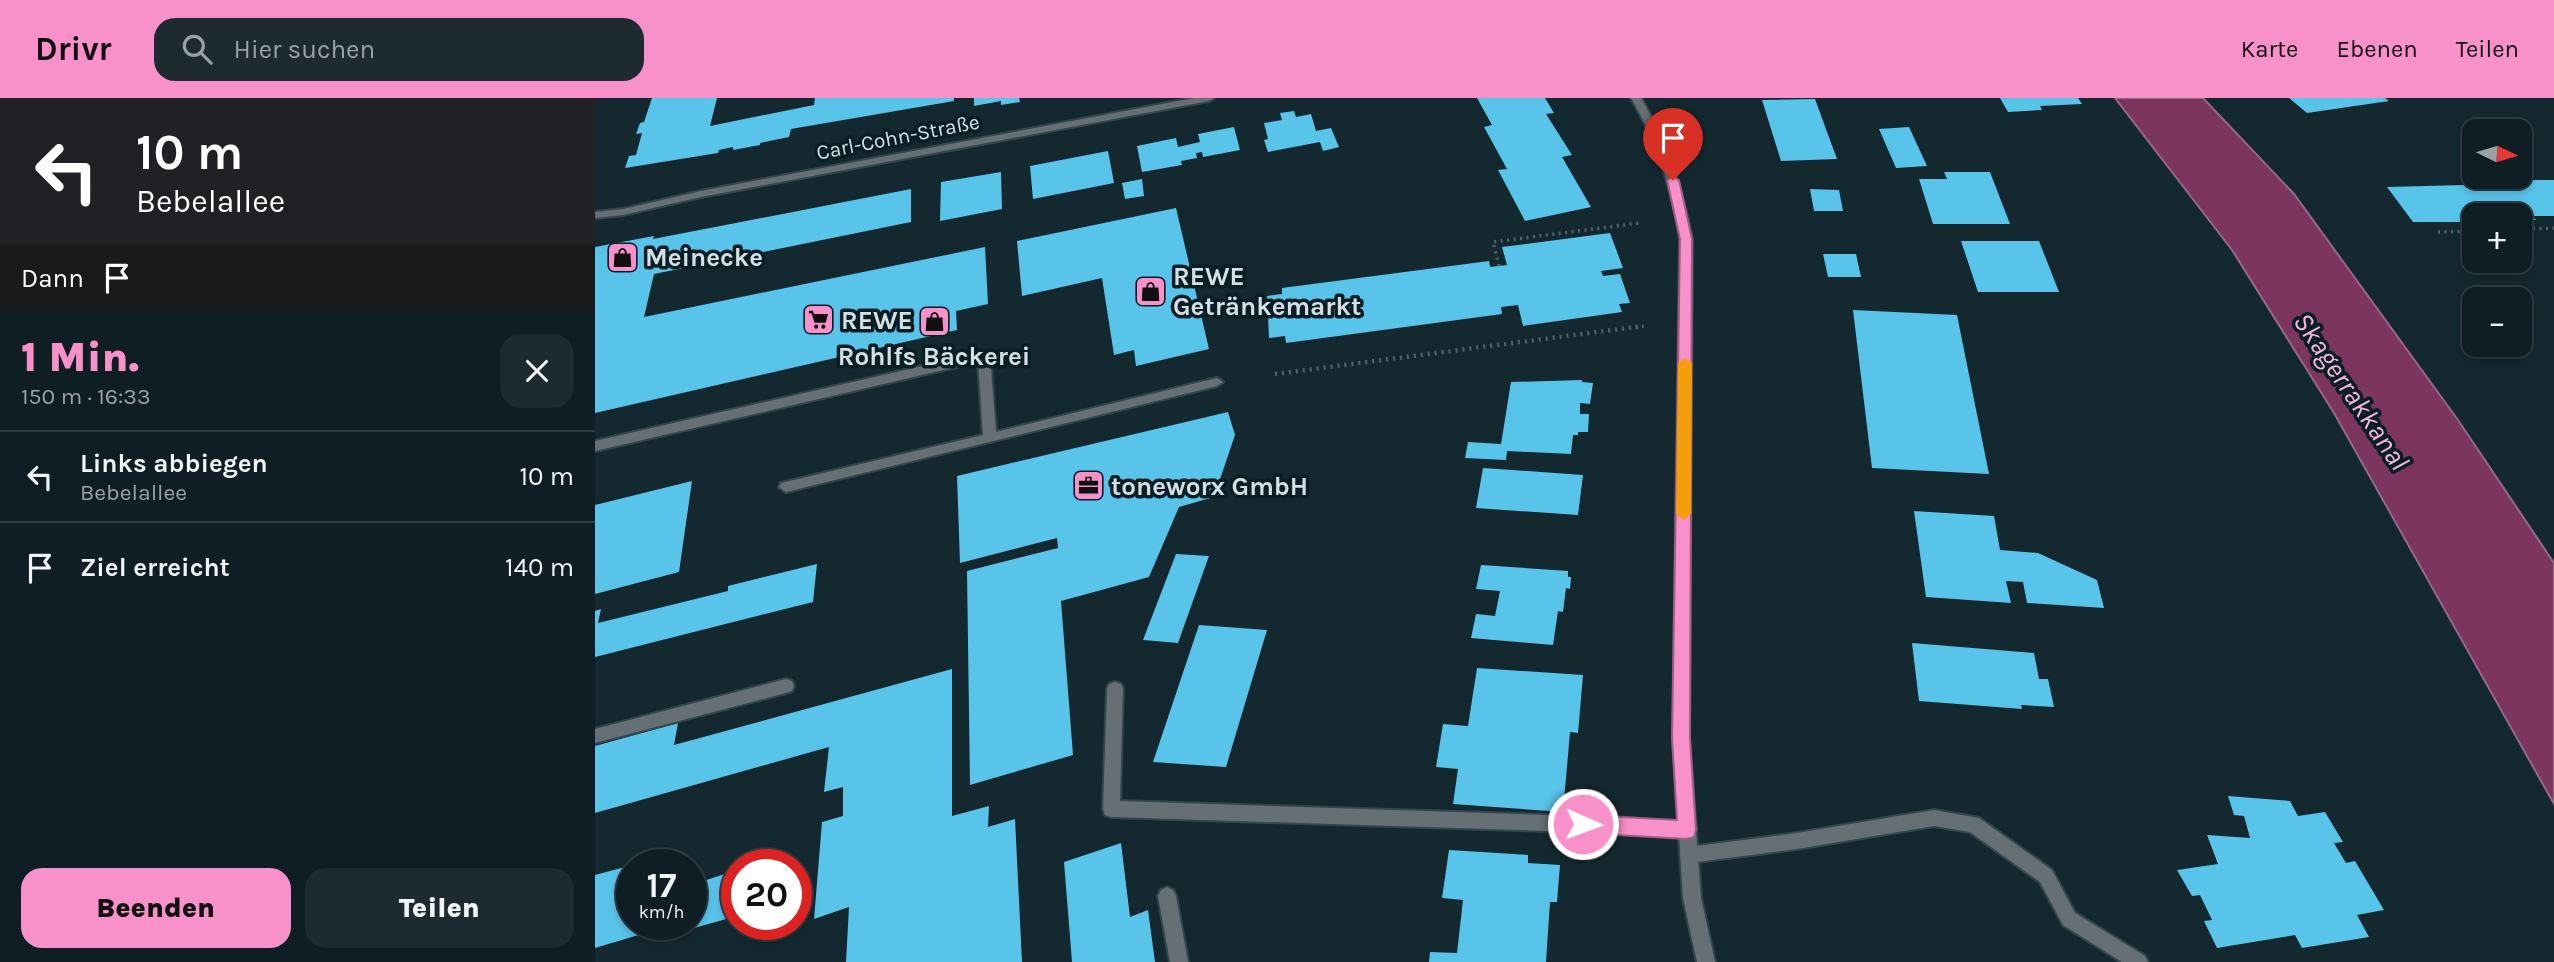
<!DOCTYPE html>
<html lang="de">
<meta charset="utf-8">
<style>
body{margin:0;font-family:Karla,sans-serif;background:#1d2b31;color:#f1f3f6;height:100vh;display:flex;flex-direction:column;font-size:26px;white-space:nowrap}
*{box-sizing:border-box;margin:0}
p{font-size:23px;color:#9ba2a6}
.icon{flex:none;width:38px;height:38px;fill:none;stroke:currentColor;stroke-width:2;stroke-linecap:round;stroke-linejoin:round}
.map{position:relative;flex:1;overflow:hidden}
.panel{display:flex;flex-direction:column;background:#0f1e24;width:595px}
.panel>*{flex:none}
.guide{background:#202124;color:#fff;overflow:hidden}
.needle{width:46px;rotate:95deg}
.buttons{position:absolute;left:1867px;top:21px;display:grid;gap:14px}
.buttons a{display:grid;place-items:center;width:70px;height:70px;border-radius:14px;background:#0f1e24;box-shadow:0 4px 10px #0003,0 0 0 2px #2f3c41;font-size:35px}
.speed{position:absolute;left:21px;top:751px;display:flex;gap:14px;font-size:35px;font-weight:700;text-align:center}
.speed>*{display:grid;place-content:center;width:91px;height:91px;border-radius:50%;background:#0f1e24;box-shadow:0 4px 10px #0003,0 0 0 2px #2f3c41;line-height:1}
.speed small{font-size:18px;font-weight:400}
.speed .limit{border:10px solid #d22;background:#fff;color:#111}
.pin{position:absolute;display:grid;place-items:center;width:60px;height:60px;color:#fff;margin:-72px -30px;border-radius:50% 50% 50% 0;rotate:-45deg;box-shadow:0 0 7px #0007}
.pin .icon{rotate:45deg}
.me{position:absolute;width:77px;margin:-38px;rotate:92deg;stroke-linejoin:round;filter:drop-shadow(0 0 5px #0008)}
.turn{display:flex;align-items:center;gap:24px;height:147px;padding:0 21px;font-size:32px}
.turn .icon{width:91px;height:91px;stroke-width:2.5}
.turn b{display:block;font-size:49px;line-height:60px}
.then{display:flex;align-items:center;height:66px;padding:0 21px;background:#0003;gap:14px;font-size:26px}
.round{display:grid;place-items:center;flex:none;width:74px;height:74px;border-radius:21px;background:#1d2b31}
.headline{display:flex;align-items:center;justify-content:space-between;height:119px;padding:0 21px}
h1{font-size:42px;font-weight:800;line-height:52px;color:#f890ca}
.button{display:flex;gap:14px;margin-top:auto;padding:14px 21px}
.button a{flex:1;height:80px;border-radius:21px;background:#f890ca;color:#111;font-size:28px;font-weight:800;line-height:80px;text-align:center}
.button a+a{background:#1d2b31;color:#f1f3f6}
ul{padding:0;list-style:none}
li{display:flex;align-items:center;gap:21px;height:91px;padding:0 21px;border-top:2px solid #2f3c41}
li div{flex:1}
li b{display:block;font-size:26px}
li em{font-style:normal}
header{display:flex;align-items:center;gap:42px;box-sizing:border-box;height:98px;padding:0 35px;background:#f890ca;color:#111}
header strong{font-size:33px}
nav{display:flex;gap:38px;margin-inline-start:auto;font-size:24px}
.search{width:490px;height:63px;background:#1d2b31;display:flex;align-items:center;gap:18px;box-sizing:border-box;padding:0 24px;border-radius:21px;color:#9ba2a6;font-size:26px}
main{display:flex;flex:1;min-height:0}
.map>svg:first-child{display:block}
</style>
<header>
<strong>Drivr</strong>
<div class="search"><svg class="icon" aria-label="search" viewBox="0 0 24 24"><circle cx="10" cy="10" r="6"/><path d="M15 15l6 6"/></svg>Hier suchen</div>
<nav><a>Karte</a><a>Ebenen</a><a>Teilen</a></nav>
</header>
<main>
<section class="panel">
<div class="guide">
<div class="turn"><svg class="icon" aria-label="left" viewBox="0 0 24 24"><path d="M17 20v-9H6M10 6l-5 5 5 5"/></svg><div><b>10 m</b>Bebelallee</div></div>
<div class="then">Dann<svg class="icon" aria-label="arrive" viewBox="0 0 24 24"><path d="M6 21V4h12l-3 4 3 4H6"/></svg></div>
</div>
<div class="headline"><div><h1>1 Min.</h1><p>150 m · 16:33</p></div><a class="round"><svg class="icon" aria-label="close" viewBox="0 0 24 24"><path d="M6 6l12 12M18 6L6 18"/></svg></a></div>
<ul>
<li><svg class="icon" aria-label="left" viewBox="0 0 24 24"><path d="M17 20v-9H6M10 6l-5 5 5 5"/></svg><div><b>Links abbiegen</b><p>Bebelallee</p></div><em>10 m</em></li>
<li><svg class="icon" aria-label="arrive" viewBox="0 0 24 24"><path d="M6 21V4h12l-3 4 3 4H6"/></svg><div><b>Ziel erreicht</b></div><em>140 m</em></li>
</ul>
<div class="button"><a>Beenden</a><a>Teilen</a></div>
</section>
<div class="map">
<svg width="1959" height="864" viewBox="0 0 1959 864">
<rect width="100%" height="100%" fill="#142830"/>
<path fill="#7c355f" stroke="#966887" stroke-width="2" d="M 1520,0 L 1608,0 L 1699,96 L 1863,322 L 1959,465 L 1959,706 L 1739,315 L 1637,152 Z"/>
<path fill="#59c4e9" d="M 57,0 L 122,0 L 115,28 L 219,7 L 220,0 L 359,0 L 359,3 L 196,31 L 194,39 L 165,45 L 165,47 L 138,52 L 138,49 L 124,52 L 123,55 L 30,70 L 34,58 L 41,57 L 47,35 L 41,36 L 45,25 L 49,24 Z
M 379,0 L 424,0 L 425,4 L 406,7 L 406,3 L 379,8 Z
M 882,0 L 950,0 L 959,15 L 951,16 L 977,57 L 967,59 L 996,109 L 930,123 L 903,72 L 912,71 L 889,29 L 897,27 Z
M 1405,0 L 1483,0 L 1487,6 L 1445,8 L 1447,12 L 1413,14 Z
M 1694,0 L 1790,0 L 1794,3 L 1712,15 Z
M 1220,1 L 1242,61 L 1186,63 L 1167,2 Z
M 699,13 L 701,19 L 716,16 L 721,33 L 736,30 L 744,49 L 728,53 L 725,44 L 673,54 L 669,42 L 673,41 L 669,25 L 687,22 L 685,15 Z
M 639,29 L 645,52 L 608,59 L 607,54 L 601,55 L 602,60 L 586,63 L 587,67 L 547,74 L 542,48 L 581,40 L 583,49 L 605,44 L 603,36 Z
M 1314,29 L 1332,68 L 1301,70 L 1284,31 Z
M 513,53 L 519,85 L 438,101 L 435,68 Z
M 406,74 L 407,111 L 345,123 L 346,84 Z
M 1349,74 L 1395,74 L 1415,126 L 1338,126 L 1324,81 L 1352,81 Z
M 547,81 L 549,98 L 530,101 L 527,85 Z
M 1905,82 L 1959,82 L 1959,118 L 1937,118 L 1941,122 L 1925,122 L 1925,117 L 1880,117 L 1880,124 L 1818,124 L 1792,89 L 1908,86 Z
M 316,91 L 316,124 L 59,176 L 49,219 L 390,149 L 393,206 L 361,213 L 362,232 L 0,315 L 0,149 L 59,138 L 58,141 Z
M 1215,91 L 1244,92 L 1248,113 L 1219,113 Z
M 581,110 L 614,251 L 541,268 L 539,252 L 519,257 L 507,180 L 427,198 L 422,143 Z
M 1015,135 L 1028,170 L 1006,173 L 1008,178 L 1025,176 L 1035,205 L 1024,206 L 1027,214 L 928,228 L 923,207 L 906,209 L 907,216 L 691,245 L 690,238 L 674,240 L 672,198 L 687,196 L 687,190 L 894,163 L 895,169 L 912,167 L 907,149 Z
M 1366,143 L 1444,143 L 1464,194 L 1383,194 Z
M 1228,156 L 1261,156 L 1266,179 L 1233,179 Z
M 1258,212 L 1362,217 L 1394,376 L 1277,370 Z
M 987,282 L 987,284 L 998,285 L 995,306 L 985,305 L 985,316 L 994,316 L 993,334 L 983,334 L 983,337 L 978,337 L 976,356 L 912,353 L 911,362 L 870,360 L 873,344 L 906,346 L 916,284 Z
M 633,314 L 640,337 L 619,399 L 584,409 L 554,479 L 466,503 L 478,657 L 375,687 L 372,473 L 463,450 L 462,440 L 365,465 L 362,378 Z
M 888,370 L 988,377 L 983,417 L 881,410 Z
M 97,383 L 84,474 L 0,496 L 0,407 Z
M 1319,413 L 1399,418 L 1405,452 L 1443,455 L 1502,482 L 1509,510 L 1432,505 L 1428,484 L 1411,483 L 1416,505 L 1331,499 Z
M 581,456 L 614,458 L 583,545 L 548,542 Z
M 222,466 L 218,504 L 0,559 L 0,513 L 6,511 L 3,525 L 133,493 L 133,488 Z
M 886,467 L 973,473 L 973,479 L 976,479 L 975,491 L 971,490 L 968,514 L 963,513 L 958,547 L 876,540 L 881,516 L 900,518 L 905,493 L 881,491 Z
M 604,527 L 672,532 L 631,669 L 558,664 Z
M 1317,545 L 1439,555 L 1444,581 L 1453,581 L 1459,609 L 1426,607 L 1427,611 L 1324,603 Z
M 882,570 L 988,577 L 983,635 L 975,634 L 968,714 L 858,706 L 863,671 L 841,669 L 848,626 L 873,628 Z
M 357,571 L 357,718 L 394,708 L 393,729 L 420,721 L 427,864 L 251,864 L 254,809 L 219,821 L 227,724 L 248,718 L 248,689 L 229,694 L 234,649 L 0,715 L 0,648 L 83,625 L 79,647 Z
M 1633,698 L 1695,703 L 1703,718 L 1730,714 L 1748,744 L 1739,745 L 1751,765 L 1760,763 L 1789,812 L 1762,817 L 1774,839 L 1707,850 L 1700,837 L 1622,850 L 1609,823 L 1617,822 L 1605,797 L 1597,798 L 1582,772 L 1623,766 L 1612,737 L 1655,740 L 1649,718 L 1639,717 Z
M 526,745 L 535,819 L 553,812 L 560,864 L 477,864 L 469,764 Z
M 854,752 L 933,757 L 933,765 L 965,767 L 962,804 L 955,804 L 951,864 L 834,864 L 835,854 L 862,855 L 868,802 L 847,800 Z
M 30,769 L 21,812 L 37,807 L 37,826 L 77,827 L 0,850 L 0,777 Z
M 142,772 L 142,818 L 92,832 L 92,826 L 96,826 L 96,787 Z"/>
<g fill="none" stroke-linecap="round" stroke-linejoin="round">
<defs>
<path id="service" d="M 389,254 L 395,258 L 401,334 L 622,280 L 628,284 L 622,288 L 191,394 L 184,389 L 186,385 L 388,337 L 383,264 L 0,353 L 0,343 Z
M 191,581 L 197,583 L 199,588 L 197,593 L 191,595 L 0,645 L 0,631 Z
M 520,584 L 526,586 L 528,591 L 525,703 L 1015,719 L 1092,724 L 1098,726 L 1101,732 L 1098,738 L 1092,740 L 1015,735 L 516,719 L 510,717 L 508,711 L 512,591 L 514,586 Z
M 1339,712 L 1384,720 L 1457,772 L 1480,815 L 1550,858 L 1553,864 L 1527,864 L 1468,827 L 1445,784 L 1375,734 L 1339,728 L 1202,751 L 1094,765 L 1088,763 L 1085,757 L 1088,751 L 1094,749 L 1202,735 Z
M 572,789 L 578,792 L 581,798 L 593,864 L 575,864 L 563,798 L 566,792 Z"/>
<path id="tertiary" d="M 599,0 L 619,0 L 614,3 L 106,99 L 28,117 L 0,120 L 0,114 L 28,111 L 106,93 Z
M 1036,0 L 1046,0 C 1072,44 1087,91 1097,141 L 1094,640 L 1106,800 L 1120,864 L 1102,864 L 1088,800 L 1078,640 L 1085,141 C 1077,91 1062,44 1036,0 Z"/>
</defs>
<use href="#service" stroke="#33454d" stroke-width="4"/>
<use href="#tertiary" stroke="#33454d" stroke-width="4"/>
<path stroke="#52646b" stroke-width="3.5" stroke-dasharray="2 4.5" stroke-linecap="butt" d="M 1925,131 L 1959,130
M 1843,134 L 1880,133
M 904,168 L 898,144 L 1045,125
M 1034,230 L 1051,228"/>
<path stroke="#52646b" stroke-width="4.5" stroke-dasharray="2 5" stroke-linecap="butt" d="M 680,276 L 1048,228"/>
<use href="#service" fill="#667074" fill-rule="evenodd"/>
<use href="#tertiary" fill="#667074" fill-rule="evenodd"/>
</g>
<path fill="#f890ca" stroke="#a15e83" stroke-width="2" d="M 1078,78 L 1084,82 L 1097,141 L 1095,640 L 1101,732 L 1099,739 L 1092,741 L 988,735 L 981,732 L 978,726 L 981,719 L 988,717 L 1082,722 L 1077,640 L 1085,141 L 1072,82 Z"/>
<path fill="#f59e0b" d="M 1090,260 L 1097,265 L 1096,416 L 1089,422 L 1081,416 L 1083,265 Z"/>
<defs>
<symbol id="shop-square" viewBox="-11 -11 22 22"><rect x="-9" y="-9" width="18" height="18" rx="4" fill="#f890ca" stroke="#0a1e26"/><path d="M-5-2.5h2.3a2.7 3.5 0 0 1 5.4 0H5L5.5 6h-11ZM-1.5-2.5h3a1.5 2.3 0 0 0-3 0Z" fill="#111"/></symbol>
<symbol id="supermarket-square" viewBox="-11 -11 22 22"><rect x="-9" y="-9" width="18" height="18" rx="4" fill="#f890ca" stroke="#0a1e26"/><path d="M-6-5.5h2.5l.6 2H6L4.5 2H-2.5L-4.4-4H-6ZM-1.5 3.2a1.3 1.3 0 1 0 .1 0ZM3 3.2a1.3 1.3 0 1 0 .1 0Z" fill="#111"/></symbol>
<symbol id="office-square" viewBox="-11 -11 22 22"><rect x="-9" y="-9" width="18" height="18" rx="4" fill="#f890ca" stroke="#0a1e26"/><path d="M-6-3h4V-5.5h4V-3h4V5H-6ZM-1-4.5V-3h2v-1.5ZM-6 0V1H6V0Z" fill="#111"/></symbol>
</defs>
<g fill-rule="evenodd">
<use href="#shop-square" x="10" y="142" width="35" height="35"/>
<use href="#shop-square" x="538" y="176" width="35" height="35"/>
<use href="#supermarket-square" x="206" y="204" width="35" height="35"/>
<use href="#shop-square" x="322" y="206" width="35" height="35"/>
<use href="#office-square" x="476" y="370" width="35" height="35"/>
</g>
<g text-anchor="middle" stroke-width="7" stroke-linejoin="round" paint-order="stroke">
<g font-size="21" fill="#d4e0e5" stroke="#0a1e26">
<text transform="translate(303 39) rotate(-11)" y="7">Carl-Cohn-Straße</text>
</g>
<g font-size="26" font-weight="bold" fill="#d4e0e5" stroke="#0a1e26" text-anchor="start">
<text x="50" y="168">Meinecke</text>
<text x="578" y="187">REWE<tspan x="578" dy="30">Getränkemarkt</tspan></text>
<text x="246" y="231">REWE</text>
<text x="339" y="267" text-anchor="middle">Rohlfs Bäckerei</text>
<text x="516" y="397">toneworx GmbH</text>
</g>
<g font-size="28" font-style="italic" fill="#f7b7d9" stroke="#0a1e26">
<text transform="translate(1757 293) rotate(56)" y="10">Skagerrakkanal</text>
</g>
</g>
</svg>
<div class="buttons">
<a><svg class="needle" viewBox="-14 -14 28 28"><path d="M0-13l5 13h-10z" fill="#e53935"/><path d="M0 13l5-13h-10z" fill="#9ba2a6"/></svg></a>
<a>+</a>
<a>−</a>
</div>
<div class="speed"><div>17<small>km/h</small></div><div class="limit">20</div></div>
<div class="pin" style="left:1078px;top:82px;background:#d93025"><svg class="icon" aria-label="arrive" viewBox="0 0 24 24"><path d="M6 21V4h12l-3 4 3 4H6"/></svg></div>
<svg class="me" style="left:988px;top:726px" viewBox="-20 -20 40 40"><circle r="17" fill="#f890ca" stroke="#fff" stroke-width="3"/><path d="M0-11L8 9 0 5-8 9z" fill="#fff"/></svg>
</div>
</main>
